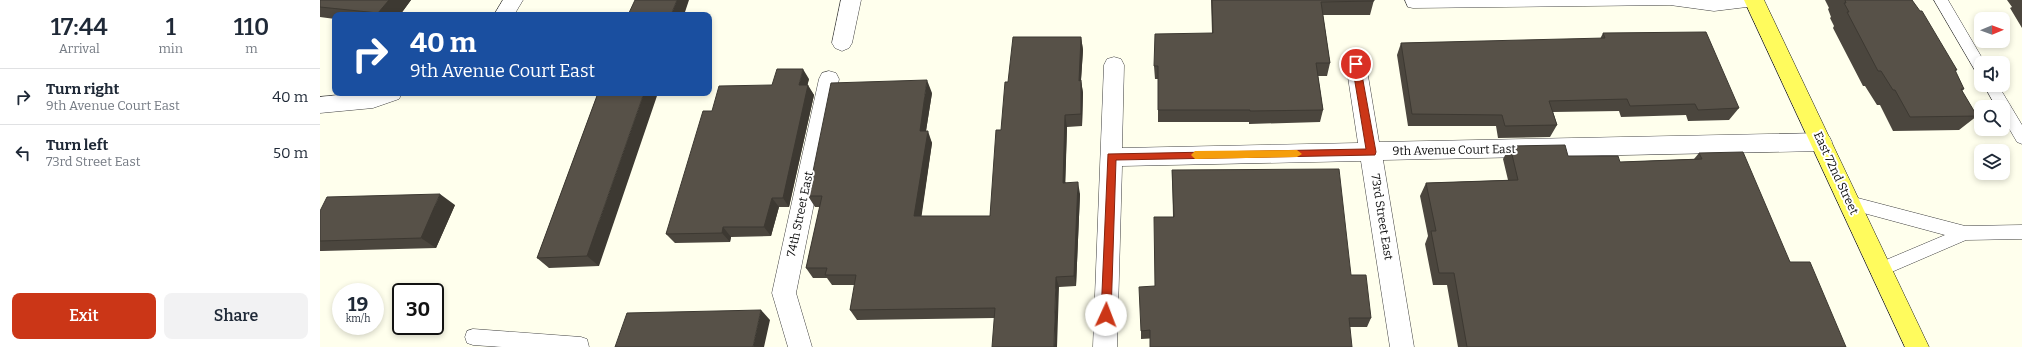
<!DOCTYPE html>
<style>
body{margin:0;font-family:Bitter,serif;background:#f2f2f3;color:#1f2937;height:100vh;display:flex;flex-direction:column;font-size:15px;white-space:nowrap}
*{box-sizing:border-box;margin:0}
p{font-size:13px;color:#747a83}
.icon{flex:none;width:22px;height:22px;fill:none;stroke:currentColor;stroke-width:2;stroke-linecap:round;stroke-linejoin:round}
.map{position:relative;flex:1;overflow:hidden}
.drawer{display:flex;flex-direction:column;background:#fff;width:320px}
.drawer>*{flex:none}
.banner{position:absolute;left:12px;top:12px;width:380px;height:84px;border-radius:8px;box-shadow:0 2px 6px #0003;background:#1a4fa0;color:#fff;overflow:hidden}
.needle{width:26px;rotate:89deg}
.controls{position:absolute;left:1654px;top:12px;display:grid;gap:8px}
.controls a{display:grid;place-items:center;width:36px;height:36px;border-radius:8px;background:#fff;box-shadow:0 2px 6px #0003;font-size:20px}
.speed{position:absolute;left:12px;top:283px;display:flex;gap:8px;font-size:20px;font-weight:700;text-align:center}
.speed>*{display:grid;place-content:center;width:52px;height:52px;border-radius:50%;background:#fff;box-shadow:0 2px 6px #0003;line-height:1}
.speed small{font-size:10px;font-weight:400}
.speed .limit{border:2px solid #111;border-radius:6px;background:#fff;color:#111}
.pin{position:absolute;display:grid;place-items:center;width:34px;height:34px;color:#fff;margin:-17px;border:2px solid #fff;border-radius:50%;box-shadow:0 1px 4px #0007}
.me{position:absolute;width:44px;margin:-22px;rotate:2deg;stroke-linejoin:round;filter:drop-shadow(0 0 3px #0008)}
.turn{display:flex;align-items:center;gap:14px;height:84px;padding:0 12px;font-size:18px}
.turn .icon{width:52px;height:52px;stroke-width:2.5}
.turn b{display:block;font-size:28px;line-height:34px}
.eta{display:flex;justify-content:space-evenly;align-items:center;height:68px;text-align:center}
.eta b{font-size:24px;font-weight:600;line-height:28px}
.action{display:flex;gap:8px;margin-top:auto;padding:8px 12px}
.action a{flex:1;height:46px;border-radius:8px;background:#cb3617;color:#fff;font-size:16px;font-weight:600;line-height:46px;text-align:center}
.action a+a{background:#f2f2f3;color:#1f2937}
ul{padding:0;list-style:none}
li{display:flex;align-items:center;gap:12px;height:56px;padding:0 12px;border-top:1px solid #e0e1e3}
li div{flex:1}
li b{display:block;font-size:15px}
li em{font-style:normal}
main{display:flex;flex:1;min-height:0}
.map>svg:first-child{display:block}
</style>
<main>
<section class="drawer">
<div class="eta">
<div><b>17:44</b><p>Arrival</p></div>
<div><b>1</b><p>min</p></div>
<div><b>110</b><p>m</p></div>
</div>
<ul>
<li><svg class="icon" aria-label="right" viewBox="0 0 24 24"><path d="M7 20v-9h11M14 6l5 5-5 5"/></svg><div><b>Turn right</b><p>9th Avenue Court East</p></div><em>40 m</em></li>
<li><svg class="icon" aria-label="left" viewBox="0 0 24 24"><path d="M17 20v-9H6M10 6l-5 5 5 5"/></svg><div><b>Turn left</b><p>73rd Street East</p></div><em>50 m</em></li>
</ul>
<div class="action"><a>Exit</a><a>Share</a></div>
</section>
<div class="map">
<svg width="1702" height="347" viewBox="0 0 1702 347">
<rect width="100%" height="100%" fill="#ffffed"/>
<g fill="none" stroke-linecap="round" stroke-linejoin="round">
<defs>
<path id="service" d="M 1085,0 L 1441,0 L 1442,1 L 1440,5 L 1435,6 L 1394,11 L 1350,5 L 1093,8 L 1088,7 Z
M 1614,0 L 1628,0 L 1665,63 L 1661,63 L 1661,73 L 1656,72 Z
M 1664,85 L 1678,85 L 1702,125 L 1702,144 L 1697,142 L 1683,118 L 1683,107 L 1676,107 Z
M 1530,196 L 1645,226 L 1702,225 L 1702,239 L 1646,240 L 1560,277 L 1554,275 L 1552,270 L 1554,265 L 1625,235 L 1525,208 L 1522,203 L 1525,198 Z
M 153,329 L 261,337 L 267,339 L 269,347 L 182,347 L 153,345 L 147,343 L 145,337 L 147,331 Z"/>
<path id="minor" d="M 183,0 L 203,0 L 194,15 L 174,15 Z
M 521,0 L 541,0 L 532,43 L 529,48 L 522,51 L 515,48 L 512,43 Z
M 1036,56 L 1043,58 L 1046,64 L 1059,142 L 1501,133 L 1509,136 L 1512,142 L 1509,148 L 1501,151 L 1063,160 L 1094,347 L 1070,347 L 1041,161 L 802,166 L 797,347 L 773,347 L 784,65 L 787,59 L 794,57 L 801,59 L 804,65 L 802,148 L 1038,143 L 1026,64 L 1029,58 Z
M 509,71 L 516,73 L 519,79 L 476,293 L 492,347 L 468,347 L 452,293 L 499,79 L 502,73 Z
M 38,93 L 82,93 L 79,99 L 53,108 L 0,113 L 0,97 Z"/>
<path id="primary" d="M 1424,0 L 1444,0 L 1609,347 L 1585,347 Z"/>
</defs>
<use href="#service" stroke="#404040" stroke-width="1"/>
<use href="#minor" stroke="#404040" stroke-width="1"/>
<use href="#primary" stroke="#1e1e1e" stroke-width="1"/>
<use href="#service" fill="#fff" fill-rule="evenodd"/>
<use href="#minor" fill="#fff" fill-rule="evenodd"/>
<use href="#primary" fill="#fffb5d" fill-rule="evenodd"/>
</g>
<path fill="#4b463e" d="M 0,0 L 91,0 L 80,15 L 15,15 L 15,19 L 0,17 Z
M 891,0 L 1054,0 L 1050,15 L 1003,15 L 1010,63 L 1007,76 L 998,76 L 1003,110 L 1000,122 L 929,124 L 929,122 L 838,122 L 838,79 L 835,79 L 834,66 L 892,33 Z
M 1505,0 L 1592,0 L 1637,70 L 1635,71 L 1644,89 L 1642,91 L 1657,116 L 1639,130 L 1573,131 L 1560,105 L 1557,105 L 1545,86 L 1543,86 L 1513,28 L 1514,26 L 1510,18 L 1511,17 L 1508,9 L 1509,8 Z
M 1687,0 L 1702,0 L 1702,28 L 1690,8 L 1692,7 Z
M 1283,33 L 1419,108 L 1409,120 L 1368,121 L 1366,115 L 1301,117 L 1299,111 L 1233,112 L 1237,125 L 1230,137 L 1178,138 L 1176,126 L 1088,126 L 1077,55 L 1081,43 L 1280,39 Z
M 761,37 L 763,50 L 761,81 L 763,93 L 762,126 L 747,127 L 745,182 L 760,194 L 756,286 L 739,287 L 674,318 L 537,320 L 530,310 L 535,285 L 512,285 L 507,278 L 493,278 L 486,268 L 500,207 L 495,207 L 488,196 L 612,93 L 606,131 L 612,143 L 601,216 L 670,216 L 681,130 Z
M 489,79 L 487,85 L 494,95 L 469,207 L 459,207 L 451,236 L 411,237 L 410,242 L 355,243 L 346,234 L 392,111 Z
M 278,93 L 279,266 L 229,268 L 217,258 Z
M 1190,146 L 1248,156 L 1300,162 L 1374,159 L 1379,153 L 1470,262 L 1526,347 L 1138,347 L 1127,285 L 1113,285 L 1105,244 L 1108,236 L 1100,196 L 1106,183 L 1188,180 L 1183,159 Z
M 852,170 L 1031,275 L 1051,318 L 1047,327 L 1030,327 L 821,339 L 821,331 L 835,286 L 853,217 Z
M 135,205 L 116,248 L 2,251 L 0,251 L 0,211 Z"/>
<path fill="#3d3932" d="M 69,0 L 91,0 L 80,15 L 60,15 L 58,13 Z
M 357,0 L 369,0 L 364,15 L 351,15 Z
M 761,37 L 763,50 L 760,93 L 759,81 Z
M 483,69 L 489,79 L 485,95 L 479,85 Z
M 607,80 L 612,93 L 604,143 L 600,131 Z
M 761,80 L 763,93 L 762,126 L 761,114 Z
M 488,85 L 494,95 L 469,207 L 463,198 Z
M 324,93 L 338,93 L 279,266 L 267,256 Z
M 745,115 L 747,127 L 745,194 L 743,183 Z
M 608,131 L 612,143 L 600,227 L 594,216 Z
M 758,182 L 760,194 L 756,286 L 754,276 Z
M 120,194 L 135,205 L 116,248 L 101,238 Z
M 452,198 L 459,207 L 451,236 L 444,227 Z
M 403,227 L 411,237 L 410,242 L 402,233 Z
M 736,277 L 739,287 L 737,347 L 734,347 Z
M 441,310 L 450,320 L 444,347 L 433,347 Z"/>
<path fill="#575148" stroke="#3d3932" d="M 0,0 L 69,0 L 58,13 L 0,7 Z
M 315,0 L 357,0 L 351,15 L 308,15 Z
M 892,0 L 1054,0 L 1054,1 L 1001,2 L 1010,63 L 996,63 L 1003,110 L 930,111 L 930,110 L 838,110 L 838,66 L 834,66 L 835,34 L 893,33 Z
M 1525,0 L 1592,0 L 1600,11 L 1602,11 L 1637,70 L 1635,70 L 1644,89 L 1641,89 L 1657,116 L 1590,117 L 1575,90 L 1573,90 L 1561,71 L 1558,71 L 1527,12 L 1529,12 L 1524,3 L 1526,3 Z
M 1386,32 L 1419,108 L 1378,110 L 1375,104 L 1310,106 L 1307,99 L 1229,101 L 1237,125 L 1185,126 L 1182,115 L 1092,114 L 1081,43 L 1285,38 L 1283,33 Z
M 693,37 L 761,37 L 759,81 L 761,80 L 761,114 L 745,115 L 743,183 L 758,182 L 754,276 L 736,277 L 734,347 L 672,347 L 675,308 L 530,310 L 536,275 L 505,275 L 507,268 L 486,268 L 502,196 L 488,196 L 511,83 L 607,80 L 600,131 L 608,131 L 594,216 L 670,216 L 676,130 L 681,130 L 685,82 L 688,82 Z
M 457,69 L 483,69 L 479,85 L 488,85 L 463,198 L 452,198 L 444,227 L 403,227 L 402,233 L 346,234 L 383,111 L 392,111 L 399,86 L 452,85 Z
M 278,93 L 324,93 L 267,256 L 217,258 Z
M 1245,145 L 1248,156 L 1298,156 L 1300,162 L 1382,159 L 1379,153 L 1423,152 L 1470,262 L 1490,262 L 1526,347 L 1147,347 L 1134,273 L 1119,273 L 1111,231 L 1116,231 L 1106,183 L 1198,180 L 1190,146 Z
M 1019,169 L 1031,275 L 1046,275 L 1051,318 L 1029,318 L 1032,347 L 830,347 L 830,330 L 821,331 L 819,287 L 835,286 L 834,217 L 854,217 L 852,170 Z
M 120,194 L 101,238 L 0,241 L 0,211 L 7,197 Z
M 441,310 L 433,347 L 295,347 L 307,313 Z"/>
<path fill="#cb3617" stroke="#84230f" d="M 1036,61 L 1040,64 L 1056,152 L 1055,155 L 796,160 L 791,315 L 786,320 L 783,319 L 781,315 L 788,154 L 1046,149 L 1032,64 Z"/>
<path fill="#f59e0b" d="M 977,150 L 982,154 L 977,157 L 875,159 L 871,155 L 875,151 Z"/>
<g text-anchor="middle" stroke-width="4" stroke-linejoin="round" paint-order="stroke">
<g font-size="12" fill="#0d0d0d" stroke="#fff">
<text transform="translate(1134 150) rotate(-1)" y="4">9th Avenue Court East</text>
<text transform="translate(1516 173) rotate(65)" y="4">East 72nd Street</text>
<text transform="translate(480 214) rotate(-78)" y="4">74th Street East</text>
<text transform="translate(1062 217) rotate(81)" y="4">73rd Street East</text>
</g>
</g>
</svg>
<div class="controls">
<a><svg class="needle" viewBox="-14 -14 28 28"><path d="M0-13l5 13h-10z" fill="#e53935"/><path d="M0 13l5-13h-10z" fill="#747a83"/></svg></a>
<a><svg class="icon" aria-label="sound" viewBox="0 0 24 24"><path d="M4 9h4l5-4v14l-5-4H4zM17 9q2 3 0 6"/></svg></a>
<a><svg class="icon" aria-label="search" viewBox="0 0 24 24"><circle cx="10" cy="10" r="6"/><path d="M15 15l6 6"/></svg></a>
<a><svg class="icon" aria-label="layers" viewBox="0 0 24 24"><path d="M12 4l9 5-9 5-9-5zM3 14l9 5 9-5"/></svg></a>
</div>
<div class="speed"><div>19<small>km/h</small></div><div class="limit">30</div></div>
<div class="pin" style="left:1036px;top:64px;background:#d93025"><svg class="icon" aria-label="arrive" viewBox="0 0 24 24"><path d="M6 21V4h12l-3 4 3 4H6"/></svg></div>
<svg class="me" style="left:786px;top:315px" viewBox="-20 -20 40 40"><circle r="19" fill="#fff"/><path d="M0-13L10 11 0 6-10 11z" fill="#cb3617"/></svg>
<div class="banner">
<div class="turn"><svg class="icon" aria-label="right" viewBox="0 0 24 24"><path d="M7 20v-9h11M14 6l5 5-5 5"/></svg><div><b>40 m</b>9th Avenue Court East</div></div>
</div>
</div>
</main>
